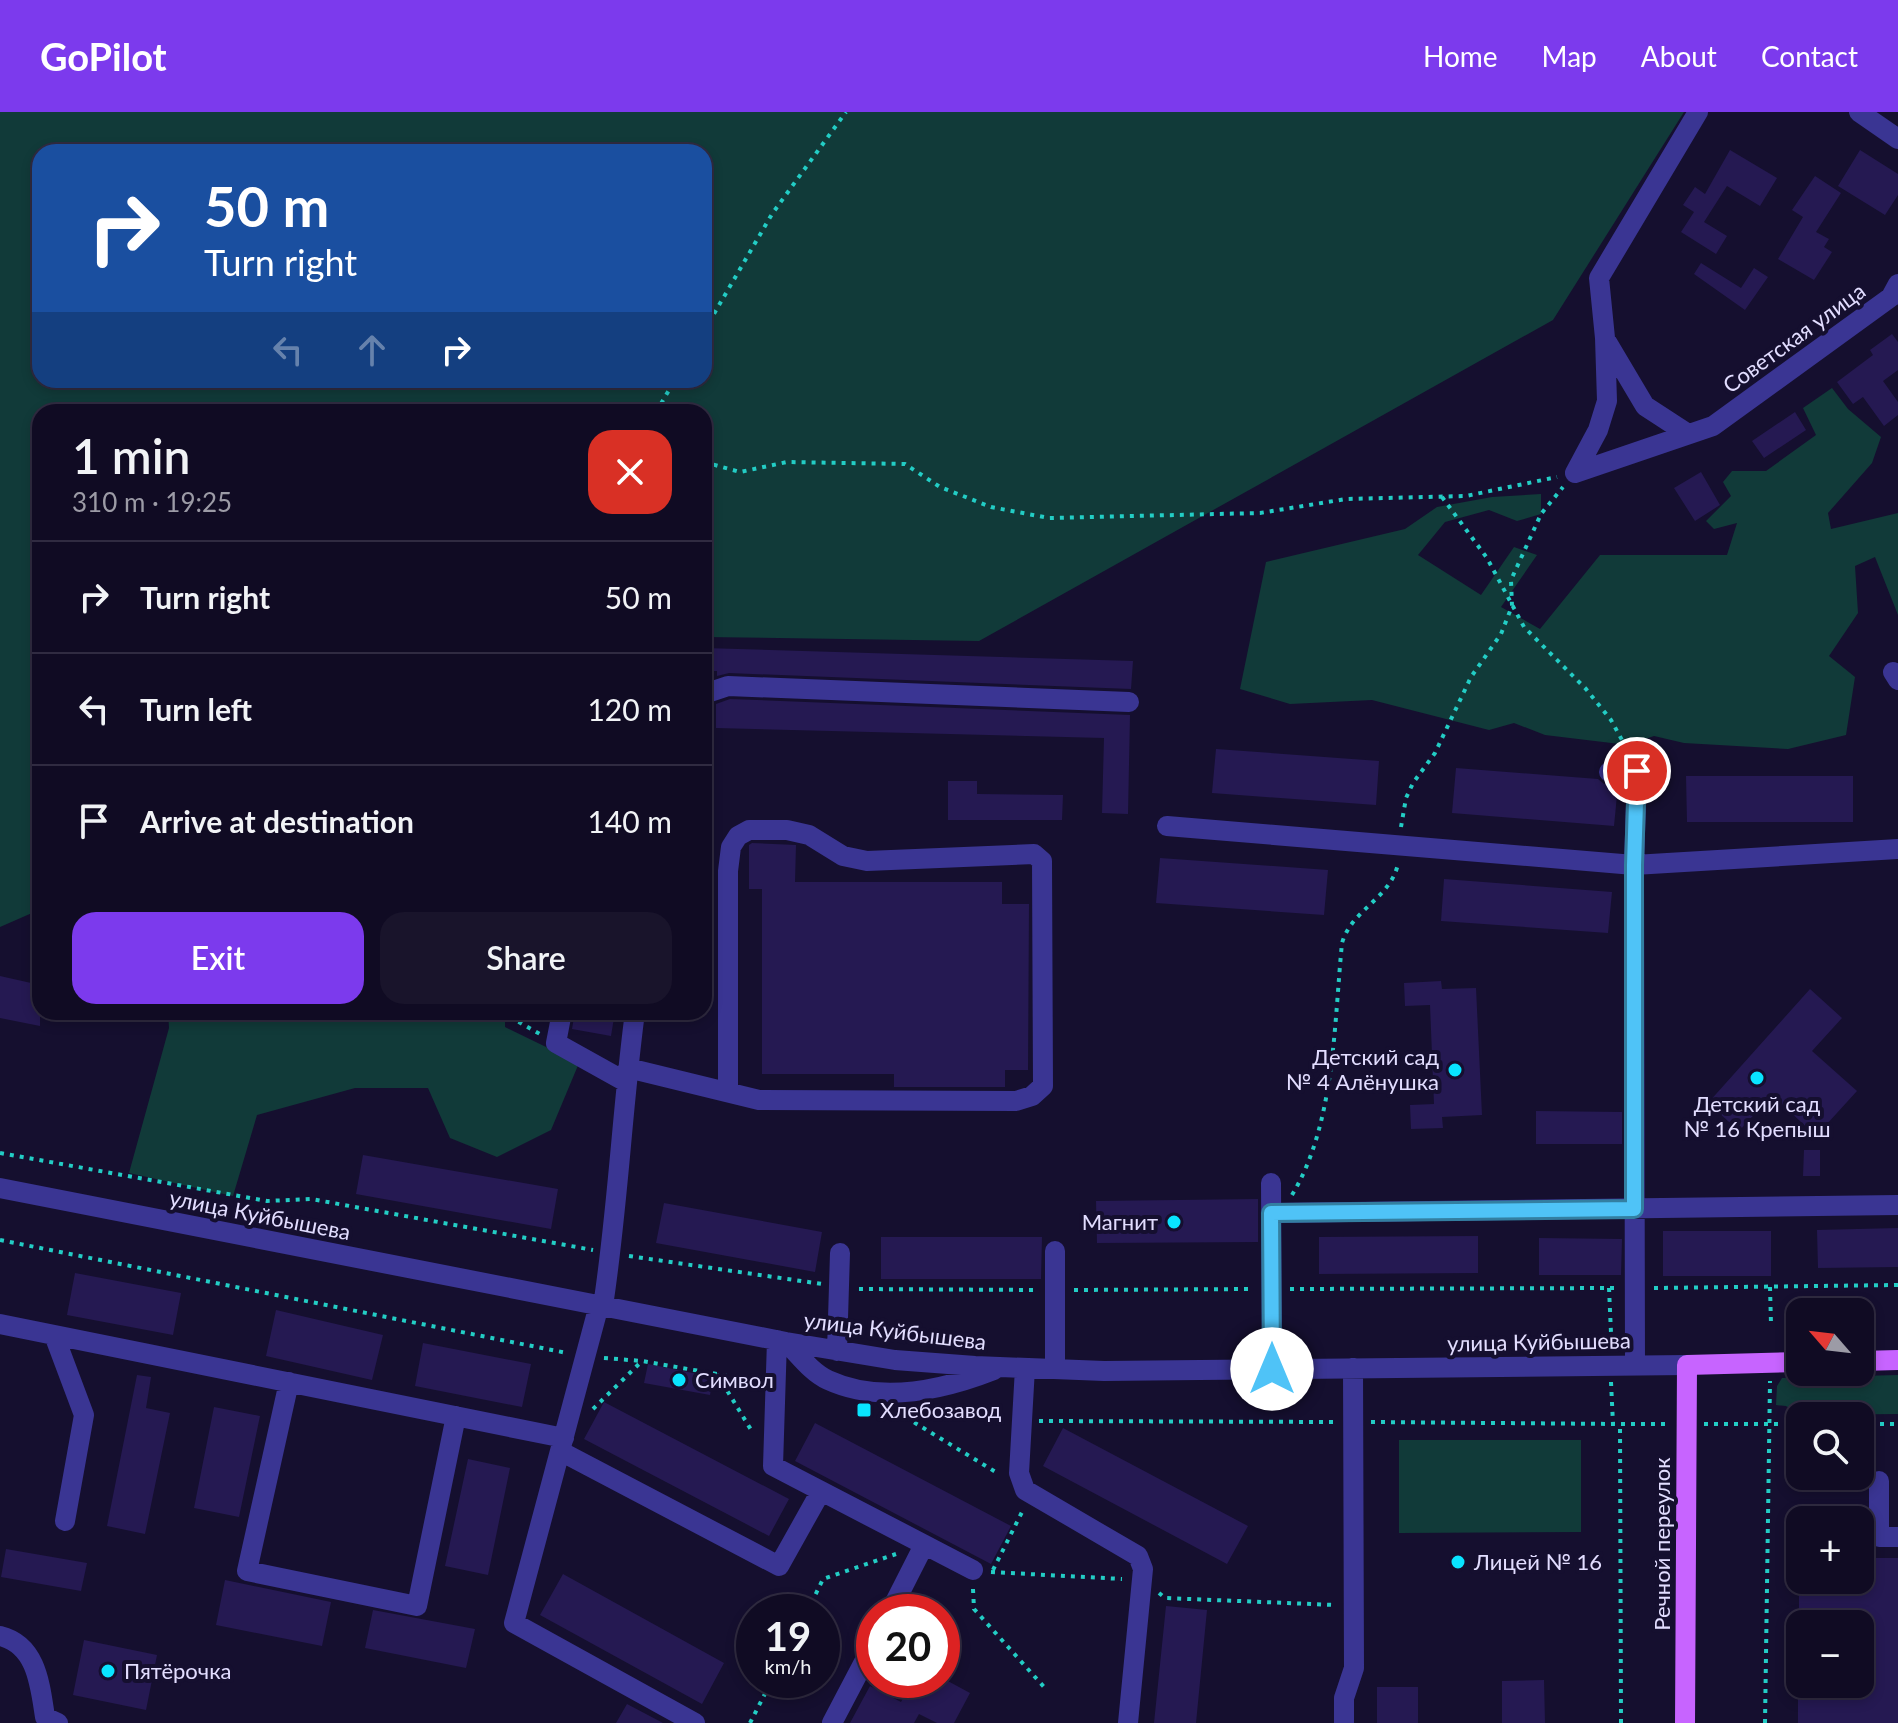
<!DOCTYPE html>
<meta charset="utf-8">
<style>
body{margin:0;font-family:Lato,sans-serif;background:#19142b;color:#f1f3f6;height:100vh;display:flex;flex-direction:column;font-size:30px;white-space:nowrap}
*{box-sizing:border-box;margin:0}
p{font-size:26px;color:#9c9ba6}
.icon{flex:none;width:44px;height:44px;fill:none;stroke:currentColor;stroke-width:2;stroke-linecap:round;stroke-linejoin:round}
.map{position:relative;flex:1;overflow:hidden}
.details{position:absolute;left:32px;top:292px;width:680px;height:616px;display:flex;flex-direction:column;background:#100b23;border-radius:24px;box-shadow:0 4px 12px #0003,0 0 0 2px #302b41}
.details>*{flex:none}
.guide{position:absolute;left:32px;top:32px;width:680px;height:244px;border-radius:24px;box-shadow:0 4px 12px #0003,0 0 0 2px #302b41;background:#1a4fa0;color:#fff;overflow:hidden}
.needle{width:52px;rotate:298deg}
.controls{position:absolute;left:1786px;top:1186px;display:grid;gap:16px}
.controls a{display:grid;place-items:center;width:88px;height:88px;border-radius:16px;background:#100b23;box-shadow:0 4px 12px #0003,0 0 0 2px #302b41;font-size:40px}
.speed{position:absolute;left:736px;top:1482px;display:flex;gap:16px;font-size:40px;font-weight:700;text-align:center}
.speed>*{display:grid;place-content:center;width:104px;height:104px;border-radius:50%;background:#100b23;box-shadow:0 4px 12px #0003,0 0 0 2px #302b41;line-height:1}
.speed small{font-size:20px;font-weight:400}
.speed .limit{border:12px solid #d22;background:#fff;color:#111}
.pin{position:absolute;display:grid;place-items:center;width:68px;height:68px;color:#fff;margin:-34px;border:4px solid #fff;border-radius:50%;box-shadow:0 2px 8px #0007}
.me{position:absolute;width:88px;margin:-44px;rotate:0deg;stroke-linejoin:round;filter:drop-shadow(0 0 6px #0008)}
.turn{display:flex;align-items:center;gap:28px;height:168px;padding:0 40px;font-size:36px}
.turn .icon{width:104px;height:104px;stroke-width:2.5}
.turn b{display:block;font-size:56px;line-height:68px}
.lanes{display:flex;align-items:center;height:76px;padding:0 40px;background:#0003;justify-content:center;gap:40px;direction:ltr}
.lanes .off{opacity:.35}
.round{display:grid;place-items:center;flex:none;width:84px;height:84px;border-radius:24px;background:#19142b}
.head{display:flex;align-items:center;justify-content:space-between;height:136px;padding:0 40px}
h1{font-size:48px;font-weight:600;line-height:60px}
.cta{display:flex;gap:16px;margin-top:auto;padding:16px 40px}
.cta a{flex:1;height:92px;border-radius:24px;background:#7c3aed;color:#fff;font-size:32px;font-weight:600;line-height:92px;text-align:center}
.cta a+a{background:#19142b;color:#f1f3f6}
ul{padding:0;list-style:none}
li{display:flex;align-items:center;gap:24px;height:112px;padding:0 40px;border-top:2px solid #302b41}
li div{flex:1}
li b{display:block;font-size:30px}
li em{font-style:normal}
header{display:flex;align-items:center;gap:48px;box-sizing:border-box;height:112px;padding:0 40px;background:#7c3aed;color:#fff}
header strong{font-size:38px}
nav{display:flex;gap:44px;margin-inline-start:auto;font-size:28px}
.map>svg:first-child{display:block}
</style>
<header>
<strong>GoPilot</strong>
<nav><a>Home</a><a>Map</a><a>About</a><a>Contact</a></nav>
</header>
<div class="map">
<svg width="1898" height="1611" viewBox="0 0 1898 1611">
<rect width="100%" height="100%" fill="#150f2f"/>
<path fill="#113a39" fill-rule="evenodd" d="M 0,0 L 1684,0 L 1553,208 L 979,529 L 704,525 L 704,300 L 40,300 L 40,802 L 32,801 L 0,815 ZM 40,40 L 704,40 L 704,268 L 40,268 Z
M 1832,276 L 1848,297 L 1881,325 L 1872,351 L 1828,401 L 1831,417 L 1898,401 L 1898,503 L 1875,445 L 1855,454 L 1858,501 L 1829,544 L 1855,565 L 1846,623 L 1788,637 L 1684,631 L 1654,624 L 1628,633 L 1545,623 L 1514,611 L 1489,618 L 1372,588 L 1290,592 L 1240,577 L 1266,450 L 1405,417 L 1437,395 L 1492,385 L 1541,382 L 1541,402 L 1517,409 L 1489,398 L 1445,410 L 1418,443 L 1481,483 L 1514,435 L 1537,443 L 1501,495 L 1540,517 L 1600,443 L 1727,443 L 1737,411 L 1714,417 L 1706,409 L 1731,384 L 1723,370 L 1732,359 L 1766,359 L 1816,323 L 1803,296 Z
M 168,900 L 505,900 L 505,915 L 579,951 L 551,1018 L 497,1045 L 450,1026 L 428,976 L 355,976 L 257,1003 L 233,1084 L 129,1061 L 169,916 Z
M 1898,1263 L 1898,1302 L 1800,1303 L 1786,1294 L 1776,1293 L 1777,1274 L 1782,1266 Z
M 1399,1328 L 1581,1328 L 1581,1420 L 1399,1421 Z"/>
<path fill="#251952" d="M 1730,38 L 1777,66 L 1760,94 L 1727,74 L 1704,110 L 1727,124 L 1716,142 L 1681,120 L 1694,100 L 1683,93 L 1695,75 L 1705,82 Z
M 1860,38 L 1898,62 L 1898,83 L 1885,103 L 1838,74 Z
M 1815,64 L 1841,81 L 1816,120 L 1829,127 L 1824,135 L 1832,140 L 1814,168 L 1778,147 L 1803,105 L 1792,98 Z
M 1701,151 L 1741,176 L 1754,156 L 1768,165 L 1745,198 L 1694,162 Z
M 1892,222 L 1898,230 L 1898,258 L 1883,269 L 1898,290 L 1898,303 L 1884,314 L 1863,285 L 1853,292 L 1837,270 L 1873,243 L 1870,238 Z
M 1795,300 L 1806,318 L 1764,346 L 1752,329 Z
M 1701,360 L 1720,393 L 1695,409 L 1674,376 Z
M 704,536 L 1133,549 L 1131,577 L 729,561 L 717,564 L 717,559 L 704,559 Z
M 730,587 L 1130,603 L 1128,702 L 1102,701 L 1104,626 L 716,616 L 716,592 Z
M 1216,637 L 1379,649 L 1376,693 L 1212,681 Z
M 1456,656 L 1598,667 L 1604,672 L 1618,673 L 1614,714 L 1452,701 Z
M 1686,664 L 1853,664 L 1853,710 L 1687,710 Z
M 948,669 L 977,669 L 977,682 L 1063,683 L 1062,708 L 948,708 Z
M 752,731 L 796,733 L 795,770 L 1002,770 L 1002,792 L 1029,792 L 1028,958 L 1005,958 L 1005,975 L 894,975 L 894,962 L 762,962 L 762,777 L 749,777 L 749,733 Z
M 1160,746 L 1328,758 L 1324,803 L 1156,791 Z
M 1444,767 L 1612,780 L 1608,821 L 1441,809 Z
M 0,864 L 40,873 L 40,914 L 0,906 Z
M 1441,869 L 1442,877 L 1476,876 L 1482,1003 L 1442,1005 L 1443,1016 L 1411,1017 L 1410,993 L 1434,992 L 1430,893 L 1405,894 L 1404,871 Z
M 1810,877 L 1842,906 L 1812,939 L 1857,979 L 1816,1024 L 1772,983 L 1739,1019 L 1708,991 Z
M 575,900 L 615,900 L 611,924 L 572,917 Z
M 1536,999 L 1622,1000 L 1622,1032 L 1536,1032 Z
M 1804,1038 L 1820,1038 L 1820,1064 L 1803,1064 Z
M 363,1043 L 558,1077 L 551,1117 L 356,1082 Z
M 1258,1087 L 1258,1130 L 1097,1131 L 1096,1089 Z
M 664,1091 L 822,1120 L 815,1160 L 656,1131 Z
M 1898,1116 L 1898,1155 L 1818,1156 L 1817,1118 Z
M 1663,1119 L 1771,1119 L 1771,1164 L 1663,1164 Z
M 1478,1124 L 1478,1161 L 1319,1162 L 1319,1125 Z
M 881,1125 L 1042,1125 L 1041,1167 L 881,1167 Z
M 1539,1126 L 1622,1127 L 1621,1163 L 1539,1163 Z
M 75,1161 L 181,1181 L 173,1223 L 67,1203 Z
M 276,1198 L 383,1223 L 372,1268 L 266,1244 Z
M 423,1231 L 531,1252 L 522,1295 L 415,1274 Z
M 648,1252 L 713,1265 L 710,1283 L 644,1271 Z
M 137,1263 L 151,1265 L 146,1296 L 170,1301 L 145,1422 L 107,1414 Z
M 604,1290 L 789,1387 L 769,1424 L 584,1327 Z
M 214,1295 L 260,1304 L 239,1405 L 194,1396 Z
M 815,1311 L 1011,1414 L 991,1452 L 795,1349 Z
M 1063,1316 L 1248,1414 L 1227,1452 L 1043,1354 Z
M 468,1347 L 510,1356 L 488,1463 L 445,1454 Z
M 6,1437 L 87,1451 L 81,1479 L 1,1465 Z
M 1860,1446 L 1898,1446 L 1898,1611 L 1798,1611 L 1798,1572 L 1860,1572 L 1860,1512 L 1799,1512 L 1799,1468 L 1860,1468 Z
M 563,1462 L 724,1551 L 702,1592 L 540,1503 Z
M 225,1468 L 331,1490 L 322,1534 L 216,1513 Z
M 1166,1494 L 1207,1498 L 1196,1611 L 1154,1611 Z
M 373,1498 L 475,1517 L 466,1556 L 365,1536 Z
M 84,1528 L 157,1543 L 146,1598 L 73,1583 Z
M 913,1568 L 946,1568 L 970,1581 L 954,1611 L 937,1611 L 919,1602 L 914,1611 L 850,1611 L 870,1574 L 901,1590 Z
M 1544,1568 L 1545,1611 L 1502,1611 L 1502,1569 Z
M 1377,1575 L 1418,1575 L 1418,1611 L 1377,1611 Z
M 627,1592 L 663,1611 L 616,1611 Z"/>
<g fill="none" stroke-linecap="round" stroke-linejoin="round">
<path stroke="#23cdc5" stroke-width="4" stroke-dasharray="4 6" stroke-linecap="butt" d="M 704,219 L 772,102 L 846,0
M 656,300 L 675,268
M 704,350 L 740,360 L 787,350 L 905,352 L 940,375 L 991,395 L 1049,406 L 1260,401 L 1346,387 L 1466,384 L 1557,365
M 1442,385 L 1487,446 L 1524,515 L 1586,577 L 1611,608 L 1628,639
M 1401,715 L 1406,686 L 1413,671 L 1435,641 L 1471,565 L 1501,522 L 1512,494 L 1511,468 L 1541,402 L 1563,375
M 501,900 L 540,922
M 0,1041 L 267,1089 L 311,1087 L 593,1138
M 1292,1083 C 1335,1012 1334,912 1342,831 C 1352,797 1390,787 1398,752
M 0,1128 L 567,1241
M 629,1144 L 822,1172
M 1770,1175 L 1771,1212
M 1609,1176 L 1611,1221
M 1654,1176 L 1898,1173
M 859,1177 L 1038,1178
M 1290,1177 L 1618,1176
M 1074,1178 L 1254,1177
M 604,1246 L 642,1249 L 757,1269
M 717,1262 L 753,1321
M 1611,1270 L 1613,1312
M 593,1297 L 642,1249
M 931,1298 L 1002,1306
M 897,1300 L 999,1362
M 1039,1309 L 1334,1310
M 1371,1310 L 1620,1312
M 1704,1312 L 1800,1312
M 1860,1312 L 1898,1312
M 993,1458 L 1023,1398
M 991,1460 L 1122,1467
M 973,1477 L 974,1497 L 1044,1575
M 1159,1481 L 1165,1486 L 1336,1493
M 807,1500 L 823,1467 L 896,1442
M 750,1611 L 772,1568
M 1621,1611 L 1620,1312 L 1667,1312
M 1765,1611 L 1770,1269"/>
<path stroke="#3a3593" stroke-width="20" d="M 1859,0 L 1898,27
M 1607,230 L 1645,294 L 1688,322
M 1575,361 L 1598,318 L 1607,289 L 1605,226 L 1599,166 L 1698,0
M 1575,361 L 1713,314 L 1891,185 L 1898,172
M 1893,560 L 1898,568
M 704,582 L 728,574 L 1129,590
M 1609,660 L 1637,659 L 1634,753 L 1635,1253
M 1167,714 L 1634,753 L 1898,737
M 562,900 L 556,931 L 626,970
M 628,956 L 759,988 L 1016,989 L 1032,984 L 1043,974 L 1042,749 L 1034,742 L 867,749 L 843,744 L 809,723 L 787,718 L 749,718 L 738,724 L 731,735 L 728,759 L 728,980
M 1271,1071 L 1272,1257
M 0,1076 L 786,1230 L 895,1248 L 975,1254 L 1104,1259 L 1687,1253
M 1271,1101 L 1898,1093
M 599,1193 L 514,1511 L 695,1611
M 603,1194 C 618,1096 622,998 635,900
M 0,1212 L 564,1326
M 54,1223 L 84,1303 L 65,1409
M 777,1228 L 773,1354 L 973,1458
M 786,1230 C 799,1243 811,1260 828,1268 C 880,1292 943,1278 994,1258
M 837,1239 L 840,1141
M 1025,1256 L 1019,1361 L 1025,1378 L 1138,1444 L 1143,1457 L 1128,1611
M 1055,1257 L 1055,1139
M 289,1270 L 247,1459 L 417,1494 L 456,1304
M 560,1339 L 779,1454 L 821,1379
M 1879,1369 L 1879,1425 L 1898,1425
M 890,1500 L 924,1433
M 0,1524 C 37,1533 40,1573 45,1605 L 58,1611
M 832,1611 L 874,1531
M 1344,1611 L 1344,1586 L 1354,1556 L 1353,1256"/>
<path stroke="#c764ff" stroke-width="20" d="M 1860,1249 L 1898,1248
M 1685,1611 L 1687,1253 L 1800,1250"/>
</g>
<g fill="none" stroke-linecap="round" stroke-linejoin="round">
<defs>
<path id="route" d="M 1272,1257 L 1271,1101 L 1634,1097 L 1634,753 L 1637,659"/>
</defs>
<use href="#route" stroke="#337fa1" stroke-width="20"/>
<use href="#route" stroke="#4fc3f7" stroke-width="14"/>
</g>
<g fill="#09e4ff" stroke="#150f2f" stroke-width="3">
<circle cx="1455" cy="958" r="8"/>
<circle cx="1757" cy="966" r="8"/>
<circle cx="1174" cy="1110" r="8"/>
<circle cx="679" cy="1268" r="8"/>
<rect x="856" y="1290" width="16" height="16" rx="4"/>
<circle cx="1458" cy="1450" r="8"/>
<circle cx="108" cy="1559" r="8"/>
</g>
<g text-anchor="middle" stroke-width="8" stroke-linejoin="round" paint-order="stroke">
<g font-size="22" fill="#e2ddff" stroke="#150f2f">
<text transform="translate(1794 226) rotate(-36)" y="8">Советская улица</text>
<text transform="translate(260 1103) rotate(11)" y="8">улица Куйбышева</text>
<text transform="translate(895 1219) rotate(7)" y="8">улица Куйбышева</text>
<text transform="translate(1539 1230) rotate(-1)" y="8">улица Куйбышева</text>
<text transform="translate(1662 1432) rotate(-90)" y="8">Речной переулок</text>
</g>
<g font-size="22" fill="#e2ddff" stroke="#150f2f" text-anchor="start">
<text x="1439" y="953" text-anchor="end">Детский сад<tspan x="1439" dy="25">№ 4 Алёнушка</tspan></text>
<text x="1757" y="1000" text-anchor="middle">Детский сад<tspan x="1757" dy="25">№ 16 Крепыш</tspan></text>
<text x="1158" y="1118" text-anchor="end">Магнит</text>
<text x="695" y="1276">Символ</text>
<text x="880" y="1306">Хлебозавод</text>
<text x="1474" y="1458">Лицей № 16</text>
<text x="124" y="1567">Пятёрочка</text>
</g>
</g>
</svg>
<div class="controls">
<a><svg class="needle" viewBox="-14 -14 28 28"><path d="M0-13l5 13h-10z" fill="#e53935"/><path d="M0 13l5-13h-10z" fill="#9c9ba6"/></svg></a>
<a><svg class="icon" aria-label="search" viewBox="0 0 24 24"><circle cx="10" cy="10" r="6"/><path d="M15 15l6 6"/></svg></a>
<a>+</a>
<a>−</a>
</div>
<div class="speed"><div>19<small>km/h</small></div><div class="limit">20</div></div>
<div class="pin" style="left:1637px;top:659px;background:#d93025"><svg class="icon" aria-label="arrive" viewBox="0 0 24 24"><path d="M6 21V4h12l-3 4 3 4H6"/></svg></div>
<svg class="me" style="left:1272px;top:1257px" viewBox="-20 -20 40 40"><circle r="19" fill="#fff"/><path d="M0-13L10 11 0 6-10 11z" fill="#4fc3f7"/></svg>
<div class="guide">
<div class="turn"><svg class="icon" aria-label="right" viewBox="0 0 24 24"><path d="M7 20v-9h11M14 6l5 5-5 5"/></svg><div><b>50 m</b>Turn right</div></div>
<div class="lanes"><svg class="icon off" aria-label="left" viewBox="0 0 24 24"><path d="M17 20v-9H6M10 6l-5 5 5 5"/></svg><svg class="icon off" aria-label="ahead" viewBox="0 0 24 24"><path d="M12 20V5M6 11l6-6 6 6"/></svg><svg class="icon" aria-label="right" viewBox="0 0 24 24"><path d="M7 20v-9h11M14 6l5 5-5 5"/></svg></div>
</div>
<section class="details">
<div class="head"><div><h1>1 min</h1><p>310 m · 19:25</p></div><a class="round" style="background:#d93025;color:#fff"><svg class="icon" aria-label="close" viewBox="0 0 24 24"><path d="M6 6l12 12M18 6L6 18"/></svg></a></div>
<ul>
<li><svg class="icon" aria-label="right" viewBox="0 0 24 24"><path d="M7 20v-9h11M14 6l5 5-5 5"/></svg><div><b>Turn right</b></div><em>50 m</em></li>
<li><svg class="icon" aria-label="left" viewBox="0 0 24 24"><path d="M17 20v-9H6M10 6l-5 5 5 5"/></svg><div><b>Turn left</b></div><em>120 m</em></li>
<li><svg class="icon" aria-label="arrive" viewBox="0 0 24 24"><path d="M6 21V4h12l-3 4 3 4H6"/></svg><div><b>Arrive at destination</b></div><em>140 m</em></li>
</ul>
<div class="cta"><a>Exit</a><a>Share</a></div>
</section>
</div>
